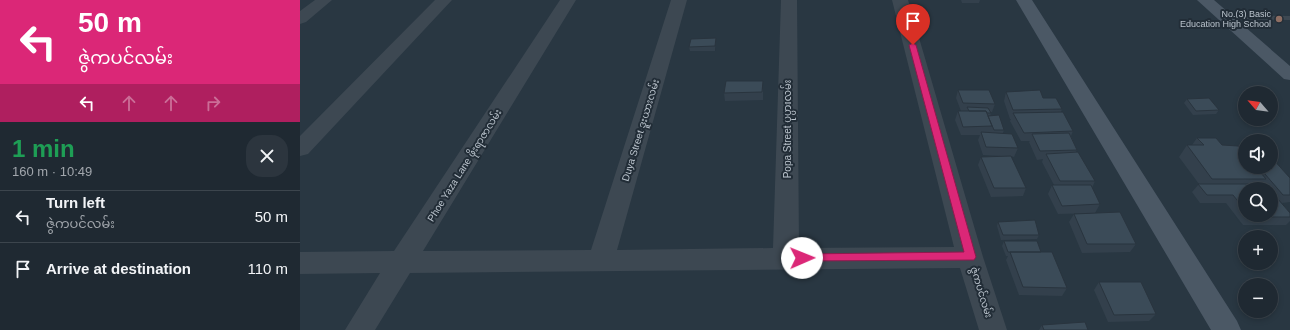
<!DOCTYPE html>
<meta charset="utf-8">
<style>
body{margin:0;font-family:Arial,"Noto Sans Myanmar",sans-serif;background:#2c353e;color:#f1f3f6;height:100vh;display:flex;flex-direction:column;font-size:15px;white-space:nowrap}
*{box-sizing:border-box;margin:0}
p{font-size:13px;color:#a1a6ac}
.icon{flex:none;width:22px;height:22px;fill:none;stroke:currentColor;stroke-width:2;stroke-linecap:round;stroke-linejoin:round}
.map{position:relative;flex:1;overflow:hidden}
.drawer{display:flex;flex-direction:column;background:#1f2932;width:300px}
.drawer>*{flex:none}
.hud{background:#db2777;color:#fff;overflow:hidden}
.needle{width:26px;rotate:298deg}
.buttons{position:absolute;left:938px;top:86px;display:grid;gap:8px}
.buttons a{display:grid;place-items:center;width:40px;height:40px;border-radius:50%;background:#1f2932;box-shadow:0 2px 6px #0003,0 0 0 1px #3c454d;font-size:20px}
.pin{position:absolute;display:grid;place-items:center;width:34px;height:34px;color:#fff;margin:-41px -17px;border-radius:50% 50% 50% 0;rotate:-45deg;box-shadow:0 0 4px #0007}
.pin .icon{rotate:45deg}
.me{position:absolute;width:44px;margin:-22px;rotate:89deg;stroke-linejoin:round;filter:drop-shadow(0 0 3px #0008)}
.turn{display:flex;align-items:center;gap:14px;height:84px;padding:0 12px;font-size:18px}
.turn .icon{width:52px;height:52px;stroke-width:2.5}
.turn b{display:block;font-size:28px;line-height:34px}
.lanes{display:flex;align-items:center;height:38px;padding:0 12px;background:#0003;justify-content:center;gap:20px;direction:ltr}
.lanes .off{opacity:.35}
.round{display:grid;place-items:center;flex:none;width:42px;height:42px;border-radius:16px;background:#2c353e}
.summary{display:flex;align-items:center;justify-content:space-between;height:68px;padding:0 12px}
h1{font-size:24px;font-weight:600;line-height:30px;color:#1e9e55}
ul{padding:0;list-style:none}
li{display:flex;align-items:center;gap:12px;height:52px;padding:0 12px;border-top:1px solid #3c454d}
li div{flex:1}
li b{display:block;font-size:15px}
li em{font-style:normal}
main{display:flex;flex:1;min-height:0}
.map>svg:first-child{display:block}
</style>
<main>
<section class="drawer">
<div class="hud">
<div class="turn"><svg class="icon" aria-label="left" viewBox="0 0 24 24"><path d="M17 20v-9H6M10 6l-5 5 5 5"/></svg><div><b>50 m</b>ဇွဲကပင်လမ်း</div></div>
<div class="lanes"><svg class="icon" aria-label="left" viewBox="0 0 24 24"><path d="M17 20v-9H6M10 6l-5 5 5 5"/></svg><svg class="icon off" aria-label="ahead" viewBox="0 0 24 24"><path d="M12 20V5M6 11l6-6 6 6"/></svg><svg class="icon off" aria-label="ahead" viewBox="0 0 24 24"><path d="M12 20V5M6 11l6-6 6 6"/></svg><svg class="icon off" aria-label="right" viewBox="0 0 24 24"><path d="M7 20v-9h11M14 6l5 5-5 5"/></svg></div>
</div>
<div class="summary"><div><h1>1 min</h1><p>160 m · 10:49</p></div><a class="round"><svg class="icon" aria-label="close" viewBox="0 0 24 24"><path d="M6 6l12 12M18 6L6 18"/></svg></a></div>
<ul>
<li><svg class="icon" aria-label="left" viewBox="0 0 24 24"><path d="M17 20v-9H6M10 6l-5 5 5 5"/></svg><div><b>Turn left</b><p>ဇွဲကပင်လမ်း</p></div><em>50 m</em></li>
<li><svg class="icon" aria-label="arrive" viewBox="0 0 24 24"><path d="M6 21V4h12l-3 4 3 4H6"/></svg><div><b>Arrive at destination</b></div><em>110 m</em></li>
</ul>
</section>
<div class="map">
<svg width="990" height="330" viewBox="0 0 990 330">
<rect width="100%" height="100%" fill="#293742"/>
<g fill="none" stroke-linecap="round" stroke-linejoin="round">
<path fill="#3d4852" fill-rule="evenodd" d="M 922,15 L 990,16 L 990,20 L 925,19 L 922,19 Z"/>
<path fill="#3d4852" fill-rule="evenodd" d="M 15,0 L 32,0 L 6,22 L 0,24 L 0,11 Z
M 135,0 L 152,0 L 8,154 L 0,156 L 0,136 Z
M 260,0 L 276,0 L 123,251 L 291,250 L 371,0 L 387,0 L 317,250 L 473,248 L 481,0 L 497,0 L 499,248 L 654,247 L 592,0 L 608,0 L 683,257 L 707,330 L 679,330 L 660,268 L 110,273 L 75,330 L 45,330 L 80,273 L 0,274 L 0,252 L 94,251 Z"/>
<path fill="#4b5865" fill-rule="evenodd" d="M 716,0 L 732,0 L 937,321 L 941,330 L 911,330 Z
M 897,0 L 914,0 L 990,66 L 990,80 L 984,79 Z"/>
</g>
<path fill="#33404c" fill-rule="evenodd" d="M 661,0 L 680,0 L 679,3 L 662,3 Z
M 416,42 L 415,51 L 390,51 L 389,47 Z
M 463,89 L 463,100 L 425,101 L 424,93 Z
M 658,90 L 695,104 L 692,112 L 690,112 L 691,113 L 690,116 L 704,130 L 703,133 L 718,148 L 714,157 L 711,156 L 726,188 L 723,196 L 691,197 L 678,165 L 681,157 L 701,156 L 683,155 L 678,140 L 680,135 L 661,135 L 655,120 L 658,111 L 661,111 L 656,98 Z
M 706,92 L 743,98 L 762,109 L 761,112 L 773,131 L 771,136 L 777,150 L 776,152 L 795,181 L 792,188 L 800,204 L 795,213 L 758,214 L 748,194 L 752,185 L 754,185 L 742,162 L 743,159 L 737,160 L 729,142 L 730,141 L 721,141 L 710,121 L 711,119 L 710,119 L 704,101 Z
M 887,99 L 919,110 L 916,114 L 893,115 L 884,103 Z
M 897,138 L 922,145 L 939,147 L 940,145 L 945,145 L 945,167 L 971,167 L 990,178 L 990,202 L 982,203 L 990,213 L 990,221 L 986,225 L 943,225 L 926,203 L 900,203 L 892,192 L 899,184 L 879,157 L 887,145 L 892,145 ZM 945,189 L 971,189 L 971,215 L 945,215 Z
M 774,214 L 836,244 L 830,252 L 782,253 L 769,222 Z
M 698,222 L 739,235 L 737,239 L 701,240 L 697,226 Z
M 704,241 L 767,288 L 762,296 L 719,295 L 706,260 L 708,256 L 706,256 L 702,246 Z
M 799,282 L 856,314 L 849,321 L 808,322 L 794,290 Z
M 742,325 L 788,330 L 739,330 Z"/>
<path fill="#29343e" d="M 416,38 L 416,42 L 415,51 L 415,46 Z"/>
<path fill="#3b4b58" stroke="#29343e" d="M 416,38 L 415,46 L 389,47 L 391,39 Z
M 426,81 L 463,81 L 462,92 L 424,93 Z
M 658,90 L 689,90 L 695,104 L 663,103 Z
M 740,90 L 743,98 L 756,98 L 762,109 L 713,110 L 706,92 Z
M 909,98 L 919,110 L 896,111 L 887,99 Z
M 667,107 L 688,108 L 691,113 L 687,113 L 686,111 L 669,111 Z
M 658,111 L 686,111 L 692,126 L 663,127 Z
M 763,112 L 773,131 L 724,133 L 713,113 Z
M 699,115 L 704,130 L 694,130 L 688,116 Z
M 681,132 L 712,134 L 718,148 L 686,147 Z
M 769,133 L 777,150 L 740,151 L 732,134 Z
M 897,138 L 916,138 L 922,145 L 938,146 L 945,154 L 945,167 L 956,167 L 966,179 L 912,179 L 887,145 L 904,145 Z
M 940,145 L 945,145 L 945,151 Z
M 778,152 L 795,181 L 760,181 L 746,154 Z
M 711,156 L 726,188 L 694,188 L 681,157 Z
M 971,157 L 990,178 L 990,195 L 983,195 L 959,167 L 971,167 Z
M 898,184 L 965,184 L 969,189 L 945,189 L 945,210 L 933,195 L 907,195 Z
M 752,185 L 791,185 L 800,204 L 762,206 Z
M 971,191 L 990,213 L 990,217 L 951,217 L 949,215 L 971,215 Z
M 820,212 L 836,244 L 787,244 L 774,214 Z
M 735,220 L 739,235 L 703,235 L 698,222 Z
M 704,241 L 737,241 L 741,252 L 708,252 Z
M 710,252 L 752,252 L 767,288 L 723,287 Z
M 799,282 L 841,282 L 856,314 L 814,315 Z
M 785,322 L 788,330 L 744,330 L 742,325 Z"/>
<path fill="#db2777" stroke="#8e194d" d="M 613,43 L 616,45 L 676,257 L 674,260 L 498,261 L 496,258 L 498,255 L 502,254 L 664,252 L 609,45 Z"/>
<circle fill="#8d6e63" stroke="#222d37" stroke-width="1.5" cx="979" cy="19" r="4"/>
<g text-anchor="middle" stroke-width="4" stroke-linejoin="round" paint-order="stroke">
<g font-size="9" fill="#bac3cc" stroke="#222d37" text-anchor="end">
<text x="971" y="17">No.(3) Basic<tspan x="971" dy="10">Education High School</tspan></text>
</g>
<g font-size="10" fill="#bac3cc" stroke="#222d37">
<text transform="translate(487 129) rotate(-90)" y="4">Popa Street ပုပ္ပားလမ်း</text>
<text transform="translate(340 130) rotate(-73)" y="4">Duya Street ဒူးယားလမ်း</text>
<text transform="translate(164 165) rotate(-58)" y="4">Phoe Yaza Lane ဖိုးရာဇာလမ်း</text>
<text transform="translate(682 292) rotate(73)" y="4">ဇွဲကပင်လမ်း</text>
</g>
</g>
</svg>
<div class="buttons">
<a><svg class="needle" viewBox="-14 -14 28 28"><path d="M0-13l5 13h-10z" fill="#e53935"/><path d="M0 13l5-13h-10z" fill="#a1a6ac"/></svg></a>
<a><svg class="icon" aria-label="sound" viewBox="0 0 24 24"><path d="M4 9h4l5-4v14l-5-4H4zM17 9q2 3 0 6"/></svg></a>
<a><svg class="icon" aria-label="search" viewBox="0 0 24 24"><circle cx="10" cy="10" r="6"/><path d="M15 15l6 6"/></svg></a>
<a>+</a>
<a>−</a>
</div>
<div class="pin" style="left:613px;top:45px;background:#d93025"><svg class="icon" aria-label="arrive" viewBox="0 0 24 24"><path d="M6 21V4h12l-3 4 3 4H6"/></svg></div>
<svg class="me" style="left:502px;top:258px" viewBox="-20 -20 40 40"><circle r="19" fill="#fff"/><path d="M0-13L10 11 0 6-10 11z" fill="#db2777"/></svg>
</div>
</main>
